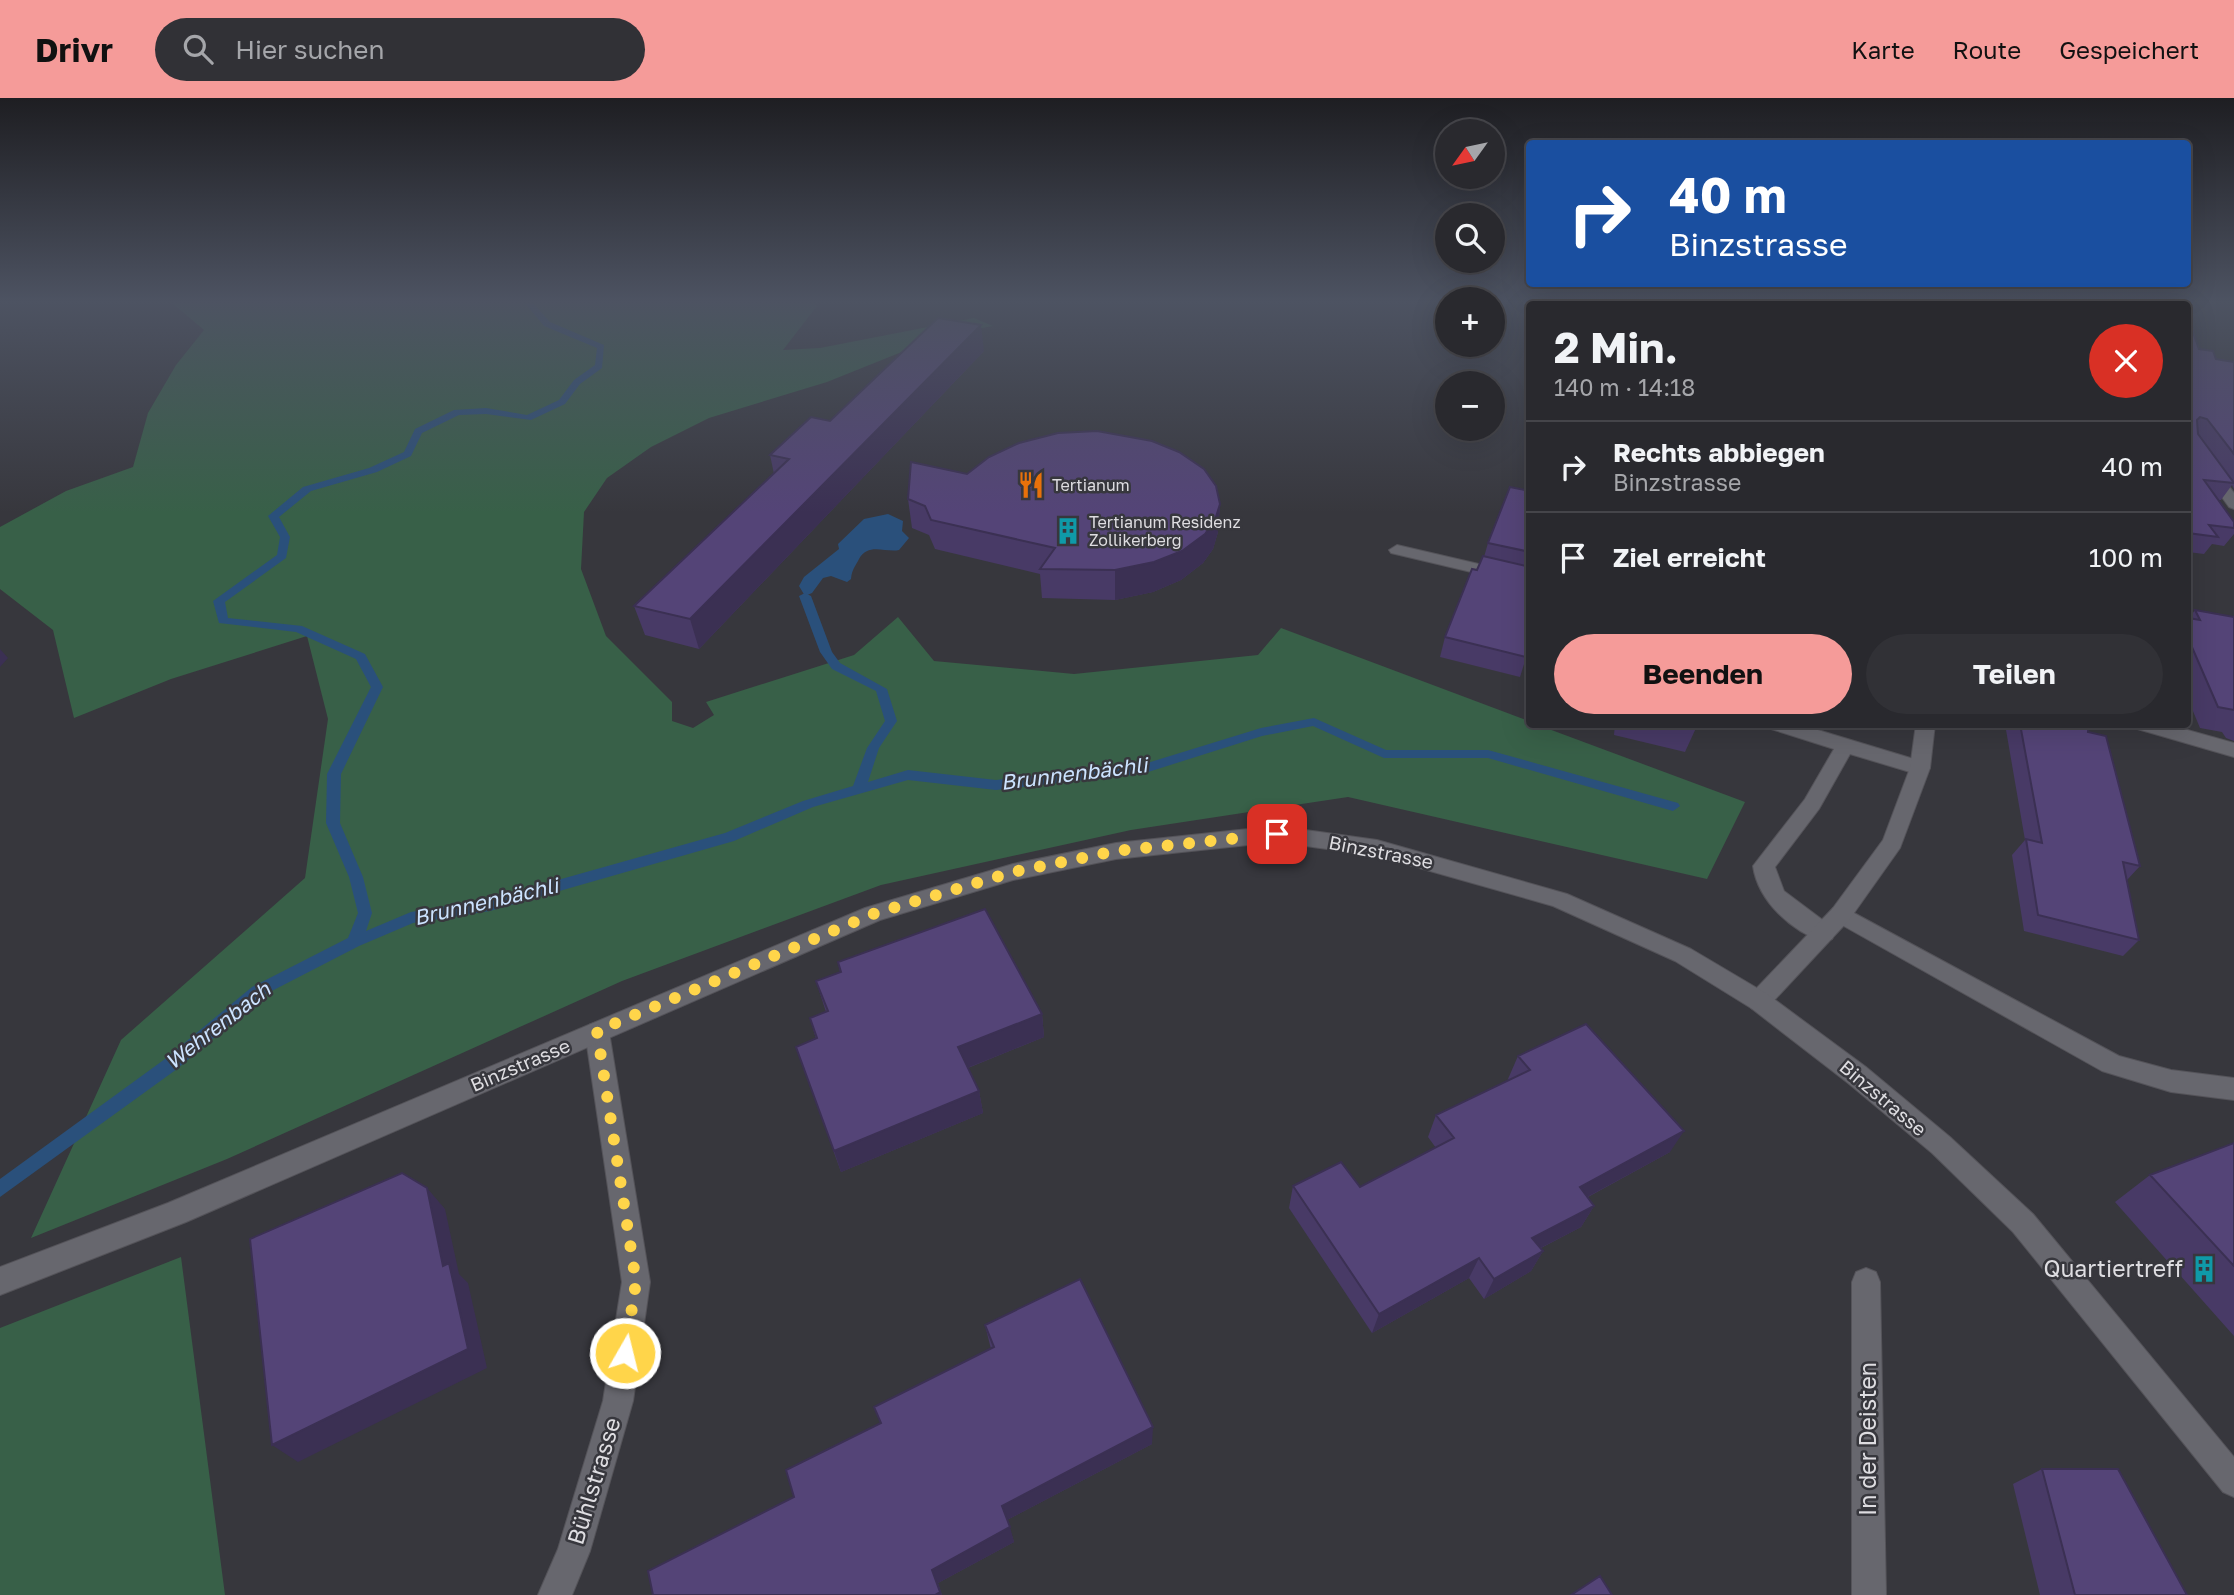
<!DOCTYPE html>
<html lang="de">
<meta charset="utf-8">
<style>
body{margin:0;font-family:"Golos Text",sans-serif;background:#313136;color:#f1f3f6;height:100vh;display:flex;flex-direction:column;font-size:26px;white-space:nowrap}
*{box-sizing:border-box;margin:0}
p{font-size:23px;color:#a5a6aa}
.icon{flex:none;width:38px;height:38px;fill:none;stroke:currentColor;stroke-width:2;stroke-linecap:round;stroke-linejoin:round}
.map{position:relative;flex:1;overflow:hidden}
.drawer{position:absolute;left:1526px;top:203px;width:665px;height:427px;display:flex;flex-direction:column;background:#29292e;border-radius:7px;box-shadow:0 7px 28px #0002,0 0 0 2px #45454a}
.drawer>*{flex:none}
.banner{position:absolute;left:1526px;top:42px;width:665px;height:147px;border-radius:7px;box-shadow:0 7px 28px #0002,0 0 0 2px #45454a;background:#1a4fa0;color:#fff;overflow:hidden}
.needle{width:46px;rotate:237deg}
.buttons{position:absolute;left:1435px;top:21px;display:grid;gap:14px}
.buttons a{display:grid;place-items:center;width:70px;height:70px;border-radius:50%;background:#29292e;box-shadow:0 7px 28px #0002,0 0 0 2px #45454a;font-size:35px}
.pin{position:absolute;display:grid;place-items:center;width:60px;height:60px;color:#fff;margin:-30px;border-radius:14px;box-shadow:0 4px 10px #0006}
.me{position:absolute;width:77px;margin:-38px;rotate:8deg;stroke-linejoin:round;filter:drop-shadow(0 0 5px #0008)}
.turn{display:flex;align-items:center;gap:24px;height:147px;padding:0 28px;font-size:32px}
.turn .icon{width:91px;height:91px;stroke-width:2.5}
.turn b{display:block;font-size:49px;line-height:60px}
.round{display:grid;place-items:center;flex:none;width:74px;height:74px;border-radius:37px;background:#313136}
.summary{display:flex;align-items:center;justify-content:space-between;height:119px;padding:0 28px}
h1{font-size:42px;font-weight:700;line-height:52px}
.primary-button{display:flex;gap:14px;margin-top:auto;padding:14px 28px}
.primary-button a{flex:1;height:80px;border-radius:42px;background:#f59b99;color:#111;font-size:28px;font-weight:700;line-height:80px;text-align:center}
.primary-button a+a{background:#313136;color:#f1f3f6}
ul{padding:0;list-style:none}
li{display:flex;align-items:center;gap:21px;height:91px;padding:0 28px;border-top:2px solid #45454a}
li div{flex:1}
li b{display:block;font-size:26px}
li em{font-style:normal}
header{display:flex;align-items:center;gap:42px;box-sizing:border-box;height:98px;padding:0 35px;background:#f59b99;color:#111}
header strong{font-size:33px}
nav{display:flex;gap:38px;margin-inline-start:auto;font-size:24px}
.search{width:490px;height:63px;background:#313136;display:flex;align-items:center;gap:18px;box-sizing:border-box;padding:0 24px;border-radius:38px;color:#a5a6aa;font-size:26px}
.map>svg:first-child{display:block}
</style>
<header>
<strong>Drivr</strong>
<div class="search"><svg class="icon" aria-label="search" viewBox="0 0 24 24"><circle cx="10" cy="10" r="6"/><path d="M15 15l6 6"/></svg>Hier suchen</div>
<nav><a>Karte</a><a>Route</a><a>Gespeichert</a></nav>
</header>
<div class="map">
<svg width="2234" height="1497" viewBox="0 0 2234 1497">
<rect width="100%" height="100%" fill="#37373d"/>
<path fill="#386048" d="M 172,205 L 813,205 L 817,208 L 783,252 L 820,250 L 974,220 L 993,228 L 944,237 L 827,284 L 709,320 L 651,349 L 607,380 L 584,414 L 581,471 L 606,538 L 672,604 L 672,623 L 693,630 L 714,617 L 706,604 L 854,557 L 898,519 L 934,563 L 1074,576 L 1258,557 L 1281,530 L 1529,623 L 1530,626 L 1538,627 L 1745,704 L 1707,781 L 1348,699 L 1131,732 L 881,787 L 622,883 L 227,1061 L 31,1140 L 121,942 L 305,780 L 328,621 L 307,538 L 171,581 L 74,620 L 53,532 L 0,491 L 0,429 L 66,393 L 133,369 L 148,315 L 176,267 L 204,232 Z
M 181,1159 L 225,1497 L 0,1497 L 0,1230 Z"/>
<path fill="#2a507b" d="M 888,416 L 903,423 L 902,433 L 909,440 L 899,452 C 886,455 868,444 859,461 C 855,469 852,471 851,481 L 847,484 L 831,478 L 823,480 L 812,495 L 805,498 L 799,488 L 804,479 L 839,451 L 838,446 L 864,421 Z"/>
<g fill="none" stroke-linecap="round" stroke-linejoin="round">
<path fill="#2a507b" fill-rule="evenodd" d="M 525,205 L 533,205 L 550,224 L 604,247 L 602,270 L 580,286 L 565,306 L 531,322 L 486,316 L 459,317 L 422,335 L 411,358 L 377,374 L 311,393 L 279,419 L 290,439 L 286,460 L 225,504 L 228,520 L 302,528 L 365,556 L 383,589 L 341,676 L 340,725 L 363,779 L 372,815 L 366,833 L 411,814 L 490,801 L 725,735 L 803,703 L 853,688 L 867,650 L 885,623 L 876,593 L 832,571 L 820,554 L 799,498 L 805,495 L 811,498 L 832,554 L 840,565 L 887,591 L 897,623 L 879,650 L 868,684 L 908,672 L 996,682 L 1144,666 L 1261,630 L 1314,620 L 1386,652 L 1488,652 L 1678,705 L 1680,708 L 1673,713 L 1488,660 L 1384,660 L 1313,628 L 1262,638 L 1145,675 L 996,692 L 908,682 L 813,709 L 734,743 L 490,813 L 413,825 L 359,848 L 264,897 L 177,971 L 0,1099 L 0,1081 L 165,961 L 252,889 L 348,840 L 358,815 L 349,779 L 326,725 L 327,676 L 371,589 L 356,561 L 296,534 L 219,525 L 213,503 L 277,457 L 280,439 L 268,418 L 303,389 L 369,370 L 404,354 L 415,331 L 454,312 L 486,310 L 527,317 L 559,302 L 574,282 L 595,267 L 597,250 L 544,228 Z"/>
<defs>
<path id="lane" d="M 1766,626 L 1798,626 L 1927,665 L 1930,670 L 1920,677 L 1850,656 L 1819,711 L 1775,769 L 1784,793 L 1832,829 L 1835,835 L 1832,841 L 1824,844 C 1791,833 1758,803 1753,768 L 1805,701 L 1834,651 L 1768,630 Z
M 1841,808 L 2119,958 L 2171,972 L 2234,980 L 2234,1002 L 2171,994 L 2102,973 L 1833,822 L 1830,816 L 1833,810 Z"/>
<path id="street" d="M 1836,205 L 1848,205 L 1848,206 L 1836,206 Z
M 2034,205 L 2047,205 L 2048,206 L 2035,206 Z
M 2188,339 L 2193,340 L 2234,395 L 2234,411 L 2229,409 L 2188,352 Z
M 1397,447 L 1530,478 L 1530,488 L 1391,455 L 1389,452 Z
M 1916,626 L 1935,626 L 1930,670 L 1900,750 L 1849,822 L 1767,910 L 1759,913 L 1751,910 L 1747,903 L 1751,896 L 1833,810 L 1883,742 L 1910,670 Z
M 2132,626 L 2166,626 L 2234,645 L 2234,659 L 2134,630 Z
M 597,924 L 605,927 L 609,934 L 650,1184 L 633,1303 L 590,1453 L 572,1497 L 538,1497 L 558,1451 L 603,1303 L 622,1184 L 585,934 L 589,927 Z
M 1866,1170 L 1876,1174 L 1880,1184 L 1886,1497 L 1852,1497 L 1852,1184 L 1856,1174 Z"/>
<path id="secondary" d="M 1277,728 L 1377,742 L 1567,796 L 1691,851 L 1767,896 L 1866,969 L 1950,1039 L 2033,1116 L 2234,1359 L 2234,1399 L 2223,1394 L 2013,1134 L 1932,1055 L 1848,985 L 1751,910 L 1675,863 L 1553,808 L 1377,758 L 1277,744 L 1116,761 L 1013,782 L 880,822 L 186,1124 L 0,1197 L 0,1169 L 168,1105 L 865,810 L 1013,766 L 1116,745 Z"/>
</defs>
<use href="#lane" stroke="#545359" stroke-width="2"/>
<use href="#street" stroke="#545359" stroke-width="2"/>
<use href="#secondary" stroke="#545359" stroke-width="2"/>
<use href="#lane" fill="#67676e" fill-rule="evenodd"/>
<use href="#street" fill="#67676e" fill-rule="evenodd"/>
<use href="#secondary" fill="#67676e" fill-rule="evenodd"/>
</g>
<path fill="#483a66" d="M 1876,205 L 1969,205 L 1969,206 L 1876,206 Z
M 2083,205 L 2182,205 L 2182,206 L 2083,206 Z
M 2188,220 L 2199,251 L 2216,261 L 2234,264 L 2234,391 L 2232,387 L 2221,402 L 2218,402 L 2234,424 L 2234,436 L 2224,448 L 2212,446 L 2204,456 L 2188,454 Z
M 984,253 L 699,551 L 645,537 L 634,508 L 774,376 L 770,357 L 830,323 Z
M 967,376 L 1220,406 L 1218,434 L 1213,451 L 1203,465 L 1181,482 L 1153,494 L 1115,502 L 1042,500 L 1040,476 L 935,451 L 929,437 L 912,430 L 908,401 Z
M 1530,393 L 1530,547 L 1520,579 L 1440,559 L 1445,539 L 1484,459 L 1488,445 Z
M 2195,512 L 2234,519 L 2234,643 L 2226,640 L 2222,634 L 2200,630 L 2188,601 L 2188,520 L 2189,520 Z
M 1615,626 L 1696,626 L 1696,630 L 1685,654 L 1614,637 Z
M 2005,626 L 2089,626 L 2088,634 L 2140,768 L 2127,782 L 2139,842 L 2123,858 L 2024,833 L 2012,757 L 2025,742 Z
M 838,864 L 1042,916 L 1044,939 L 968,970 L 979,993 L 983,1015 L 841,1074 L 804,971 L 816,941 L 810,920 L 826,914 L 816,883 L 840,874 Z
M 1518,958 L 1670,1054 L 1588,1099 L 1594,1108 L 1581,1129 L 1541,1150 L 1543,1153 L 1531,1173 L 1484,1201 L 1469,1180 L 1372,1235 L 1289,1110 L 1293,1088 L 1360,1089 L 1436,1050 L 1428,1039 L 1436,1017 L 1509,982 L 1508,981 Z
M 2234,1045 L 2234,1238 L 2115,1104 L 2150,1077 Z
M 985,1227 L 1152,1346 L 1007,1422 L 1014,1444 L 938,1485 L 942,1497 L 653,1497 L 794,1399 L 991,1251 Z
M 2042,1371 L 2187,1497 L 2040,1497 L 2013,1386 Z"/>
<path fill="#3b3053" d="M 981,227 L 984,253 L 699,551 L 690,521 Z
M 1220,406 L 1218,434 L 1213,451 L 1203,465 L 1181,482 L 1153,494 L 1115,502 L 1115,472 Z
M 0,551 L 8,560 L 0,569 Z
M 1042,916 L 1044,939 L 962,972 L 958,949 Z
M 979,993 L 983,1015 L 841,1074 L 834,1053 Z
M 1684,1033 L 1670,1054 L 1567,1110 L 1580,1089 Z
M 427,1090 L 445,1111 L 459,1176 L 468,1185 L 487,1270 L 298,1364 L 272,1347 L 443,1168 Z
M 1594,1108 L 1581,1129 L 1521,1160 L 1532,1140 Z
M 1543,1153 L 1531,1173 L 1484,1201 L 1494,1181 Z
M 1479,1160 L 1469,1180 L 1372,1235 L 1379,1216 Z
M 1153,1329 L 1152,1346 L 1005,1423 L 1002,1408 Z
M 1010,1429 L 1014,1444 L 938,1485 L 942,1497 L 935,1497 L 932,1472 Z"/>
<path fill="#544477" stroke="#3b3053" stroke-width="2" d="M 1895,205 L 1969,205 L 1969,206 L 1895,206 Z
M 2095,205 L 2182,205 L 2182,206 L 2096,206 Z
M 938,220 L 981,227 L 690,521 L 634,508 L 789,361 L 770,357 L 811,319 L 830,323 Z
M 2188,220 L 2199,251 L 2213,253 L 2216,261 L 2234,264 L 2234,356 L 2207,321 L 2200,319 L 2197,322 L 2198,336 L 2234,385 L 2204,382 L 2234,424 L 2234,430 L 2209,427 L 2218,439 L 2188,435 Z
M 1097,333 L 1152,343 L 1179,354 L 1204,371 L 1216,388 L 1220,406 L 1215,422 L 1205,436 L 1182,453 L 1154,464 L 1115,472 L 1040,471 L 1055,450 L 931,422 L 925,408 L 908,401 L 911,364 L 967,376 L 989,359 L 1019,345 L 1058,335 Z
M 1510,389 L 1530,393 L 1530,454 L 1488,445 Z
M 1483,458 L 1530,469 L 1530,547 L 1526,559 L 1445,539 L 1472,471 L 1477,472 Z
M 2195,512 L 2234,519 L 2234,612 L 2218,609 L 2188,540 L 2188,520 L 2200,522 Z
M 1680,626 L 1696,626 L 1696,630 Z
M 2020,626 L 2089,626 L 2088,634 L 2106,638 L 2140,768 L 2123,764 L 2139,842 L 2038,817 L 2026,741 L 2042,745 Z
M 985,811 L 1042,916 L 958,949 L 979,993 L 834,1053 L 796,949 L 817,940 L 810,920 L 828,913 L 816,883 L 841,874 L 838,864 Z
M 1586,926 L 1684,1033 L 1580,1089 L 1594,1108 L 1532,1140 L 1543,1153 L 1494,1181 L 1479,1160 L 1379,1216 L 1293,1088 L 1341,1064 L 1360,1089 L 1454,1040 L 1436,1017 L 1530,972 L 1518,958 Z
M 2234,1045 L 2234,1168 L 2150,1077 Z
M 402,1075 L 427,1090 L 443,1168 L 449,1165 L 468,1251 L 272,1347 L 250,1141 Z
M 1080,1181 L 1153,1329 L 1002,1408 L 1010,1429 L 932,1472 L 940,1494 L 935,1497 L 653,1497 L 648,1473 L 794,1399 L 786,1372 L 881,1325 L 874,1309 L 994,1249 L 985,1227 Z
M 2042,1371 L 2118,1371 L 2187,1497 L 2075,1497 Z
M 1600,1478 L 1612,1497 L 1571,1497 Z"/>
<linearGradient id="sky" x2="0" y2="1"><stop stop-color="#1e1e22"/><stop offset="0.49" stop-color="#4d5362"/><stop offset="1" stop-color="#4d5362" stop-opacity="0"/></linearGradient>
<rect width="2234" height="415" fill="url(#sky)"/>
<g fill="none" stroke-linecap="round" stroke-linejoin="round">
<path stroke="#ffd54a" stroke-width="12" stroke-dasharray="0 21.6" d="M 625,1255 L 636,1184 L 597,933 L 873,816 L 1013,774 L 1116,753 L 1277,736"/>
</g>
<defs>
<symbol id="restaurant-bare" viewBox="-9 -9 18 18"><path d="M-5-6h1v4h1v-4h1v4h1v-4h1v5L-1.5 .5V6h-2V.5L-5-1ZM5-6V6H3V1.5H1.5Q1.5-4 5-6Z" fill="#e8710a" stroke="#37373d" stroke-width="2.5" paint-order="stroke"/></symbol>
<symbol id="building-bare" viewBox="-9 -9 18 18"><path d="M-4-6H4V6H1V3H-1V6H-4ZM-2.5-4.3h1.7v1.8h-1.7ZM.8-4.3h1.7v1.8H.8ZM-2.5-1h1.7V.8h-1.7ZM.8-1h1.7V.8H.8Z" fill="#0f9aa8" stroke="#37373d" stroke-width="2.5" paint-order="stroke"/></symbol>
</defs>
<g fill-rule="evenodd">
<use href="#restaurant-bare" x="1012" y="368" width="38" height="38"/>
<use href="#building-bare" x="1049" y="414" width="38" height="38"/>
<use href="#building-bare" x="2185" y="1152" width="38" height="38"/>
</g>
<g text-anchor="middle" stroke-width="5" stroke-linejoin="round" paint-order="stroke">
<g font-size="16" fill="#dedde1" stroke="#37373d" text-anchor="start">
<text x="1052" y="393">Tertianum</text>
<text x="1089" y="430">Tertianum Residenz<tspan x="1089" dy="18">Zollikerberg</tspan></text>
</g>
<g font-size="19" fill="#dedde1" stroke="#37373d">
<text transform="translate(1381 754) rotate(11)" y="7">Binzstrasse</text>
<text transform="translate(520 967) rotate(-23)" y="7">Binzstrasse</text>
<text transform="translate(1883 1000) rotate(40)" y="7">Binzstrasse</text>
</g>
<g font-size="21" font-style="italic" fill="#cce3ff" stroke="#37373d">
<text transform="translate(1074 676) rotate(-7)" y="7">Brunnenbächli</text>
<text transform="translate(486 804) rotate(-13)" y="7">Brunnenbächli</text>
<text transform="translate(218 928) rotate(-38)" y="7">Wehrenbach</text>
</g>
<g font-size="23" fill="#dedde1" stroke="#37373d" text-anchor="end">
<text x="2183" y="1179">Quartiertreff</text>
</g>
<g font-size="23" fill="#dedde1" stroke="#37373d">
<text transform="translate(1868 1341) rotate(-90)" y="8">In der Deisten</text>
<text transform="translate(594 1383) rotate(-73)" y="8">Bühlstrasse</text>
</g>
</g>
</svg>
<div class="buttons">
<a><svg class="needle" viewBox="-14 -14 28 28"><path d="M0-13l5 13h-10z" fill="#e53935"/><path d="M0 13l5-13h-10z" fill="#a5a6aa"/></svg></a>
<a><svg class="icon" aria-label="search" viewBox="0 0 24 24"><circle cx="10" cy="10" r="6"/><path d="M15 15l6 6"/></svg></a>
<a>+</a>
<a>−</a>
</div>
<div class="pin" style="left:1277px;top:736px;background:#d93025"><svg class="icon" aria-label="arrive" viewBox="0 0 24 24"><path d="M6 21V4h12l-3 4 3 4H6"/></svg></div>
<svg class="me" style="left:625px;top:1255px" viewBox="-20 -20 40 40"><circle r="17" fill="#ffd54a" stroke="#fff" stroke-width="3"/><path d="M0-11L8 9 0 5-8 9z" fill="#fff"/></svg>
<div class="banner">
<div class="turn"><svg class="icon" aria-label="right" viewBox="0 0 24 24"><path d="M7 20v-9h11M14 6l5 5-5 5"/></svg><div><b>40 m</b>Binzstrasse</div></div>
</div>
<section class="drawer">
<div class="summary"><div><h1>2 Min.</h1><p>140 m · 14:18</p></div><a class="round" style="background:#d93025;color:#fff"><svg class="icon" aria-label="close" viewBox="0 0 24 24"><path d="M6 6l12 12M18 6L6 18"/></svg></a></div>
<ul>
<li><svg class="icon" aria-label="right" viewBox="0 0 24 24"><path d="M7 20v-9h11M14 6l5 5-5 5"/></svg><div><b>Rechts abbiegen</b><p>Binzstrasse</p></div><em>40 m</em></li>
<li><svg class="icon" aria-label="arrive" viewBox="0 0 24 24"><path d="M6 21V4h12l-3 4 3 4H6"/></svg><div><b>Ziel erreicht</b></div><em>100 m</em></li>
</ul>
<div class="primary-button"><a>Beenden</a><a>Teilen</a></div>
</section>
</div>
